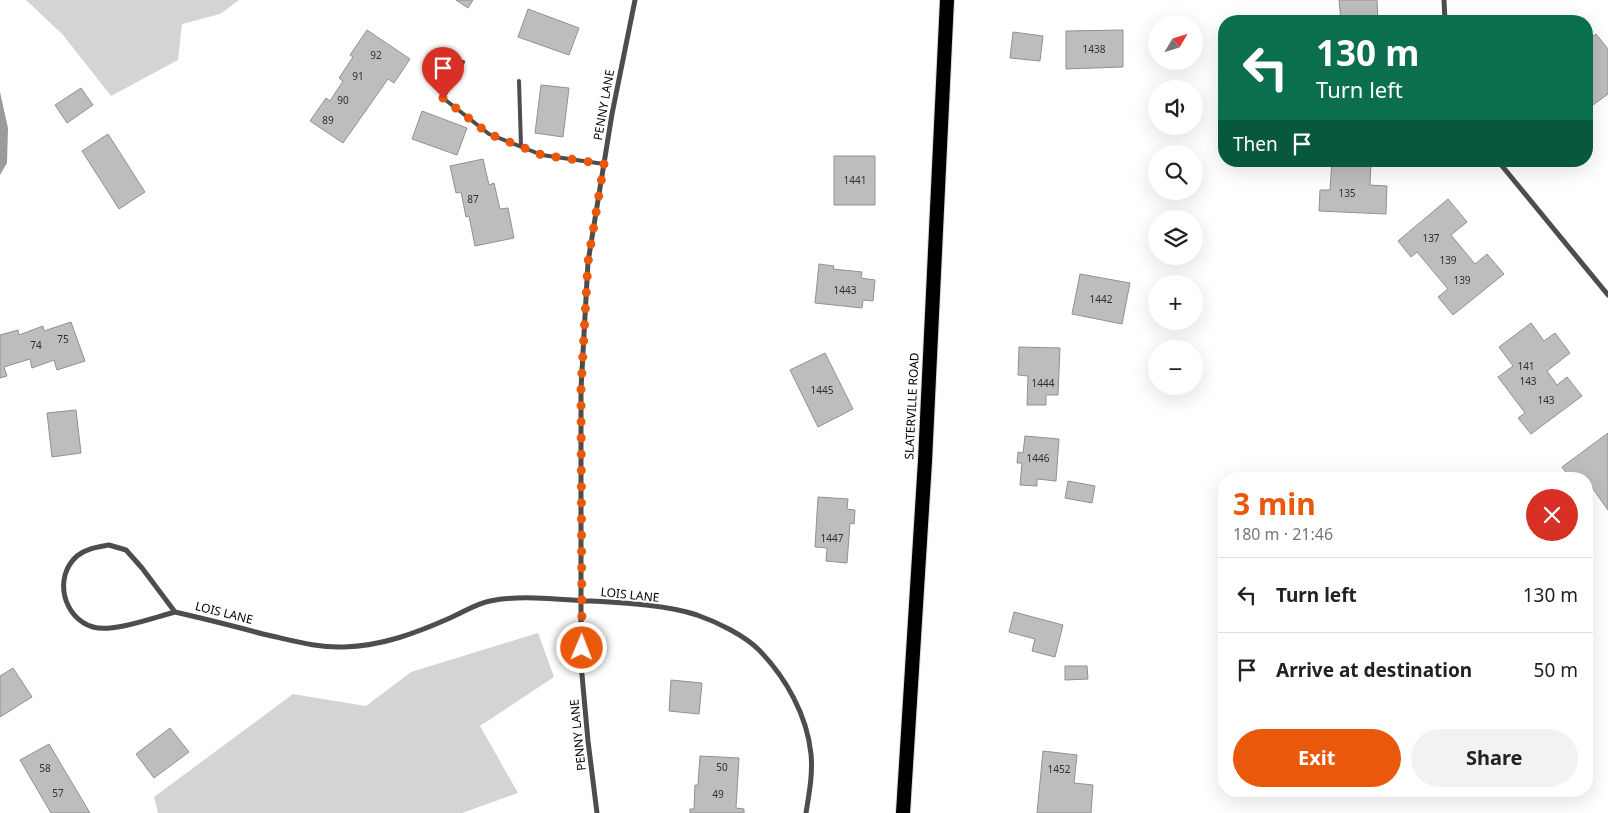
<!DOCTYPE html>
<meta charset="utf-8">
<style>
body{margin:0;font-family:"Noto Sans",sans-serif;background:#f2f2f2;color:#222;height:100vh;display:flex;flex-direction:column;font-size:19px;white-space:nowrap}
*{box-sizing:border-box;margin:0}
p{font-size:16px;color:#767676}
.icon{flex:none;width:28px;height:28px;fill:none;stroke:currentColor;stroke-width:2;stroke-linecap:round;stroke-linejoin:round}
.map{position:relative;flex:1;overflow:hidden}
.sheet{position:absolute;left:1218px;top:472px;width:375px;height:325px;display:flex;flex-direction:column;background:#fff;border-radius:20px;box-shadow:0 5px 20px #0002}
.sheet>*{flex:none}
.guide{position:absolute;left:1218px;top:15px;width:375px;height:152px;border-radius:20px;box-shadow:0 5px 20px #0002;background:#0b6e4f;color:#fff;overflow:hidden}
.needle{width:32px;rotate:52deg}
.controls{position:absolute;left:1148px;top:15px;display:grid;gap:10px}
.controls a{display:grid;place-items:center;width:55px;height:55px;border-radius:50%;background:#fff;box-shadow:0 5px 20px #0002;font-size:25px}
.pin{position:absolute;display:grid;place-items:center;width:42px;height:42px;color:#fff;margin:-51px -21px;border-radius:50% 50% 50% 0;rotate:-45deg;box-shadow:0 0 5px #0007}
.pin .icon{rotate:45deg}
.me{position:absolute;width:55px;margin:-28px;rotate:1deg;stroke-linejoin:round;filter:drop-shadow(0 0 4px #0008)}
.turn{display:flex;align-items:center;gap:18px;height:105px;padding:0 15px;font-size:22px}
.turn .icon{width:65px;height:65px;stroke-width:2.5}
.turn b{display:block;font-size:35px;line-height:42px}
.then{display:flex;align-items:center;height:48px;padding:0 15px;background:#0003;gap:10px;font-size:19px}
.round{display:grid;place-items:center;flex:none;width:52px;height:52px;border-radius:26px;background:#f2f2f2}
.headline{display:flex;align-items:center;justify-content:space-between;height:85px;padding:0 15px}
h1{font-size:30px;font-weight:700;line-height:38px;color:#ea580c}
.primary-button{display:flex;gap:10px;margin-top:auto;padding:10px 15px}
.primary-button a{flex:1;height:58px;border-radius:30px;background:#ea580c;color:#fff;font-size:20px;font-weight:700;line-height:58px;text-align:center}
.primary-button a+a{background:#f2f2f2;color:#222}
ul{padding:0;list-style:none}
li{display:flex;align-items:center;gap:15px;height:75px;padding:0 15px;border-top:1px solid #e0e0e0}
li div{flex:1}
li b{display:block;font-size:19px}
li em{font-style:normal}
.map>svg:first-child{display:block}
</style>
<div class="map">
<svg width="1608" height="813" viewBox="0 0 1608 813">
<rect width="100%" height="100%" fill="#fff"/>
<path fill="#d4d4d4" d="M 26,0 L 239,0 L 220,14 L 182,24 L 178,60 L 111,96 L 63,35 Z
M 538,633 L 554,677 L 480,726 L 518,793 L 462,813 L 158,813 L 154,797 L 293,694 L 366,706 L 411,672 Z"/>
<path fill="#9b9b9b" d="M 0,92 L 8,128 L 7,163 L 0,175 Z"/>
<path fill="#bdbdbd" stroke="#919191" d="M 456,0 L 473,0 L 468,8 Z
M 1339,0 L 1377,0 L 1378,21 L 1341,21 Z
M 528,9 L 579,28 L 569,55 L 518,37 Z
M 367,30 L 410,59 L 394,83 L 388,79 L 343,143 L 310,121 L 326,98 L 330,101 L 343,81 L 339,78 L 353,57 L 350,55 Z
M 1123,30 L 1123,67 L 1066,69 L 1066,31 Z
M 1013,32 L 1043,36 L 1040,61 L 1010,58 Z
M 1596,34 L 1608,49 L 1608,94 L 1586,110 L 1586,41 Z
M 541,85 L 569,88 L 563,137 L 535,133 Z
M 81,88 L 93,105 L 67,123 L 55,105 Z
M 422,111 L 467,128 L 457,155 L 412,139 Z
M 108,134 L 145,192 L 119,209 L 82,151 Z
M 834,156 L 875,156 L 875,205 L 834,205 Z
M 483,159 L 489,185 L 494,183 L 500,209 L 508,208 L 514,238 L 475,246 L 469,216 L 466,217 L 461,192 L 456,193 L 450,166 Z
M 1332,161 L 1371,161 L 1370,185 L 1387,186 L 1386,214 L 1319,211 L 1320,190 L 1330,190 Z
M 1448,199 L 1467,222 L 1451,235 L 1475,264 L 1487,254 L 1504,274 L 1453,315 L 1438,297 L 1448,289 L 1417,252 L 1411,257 L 1398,241 Z
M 819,264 L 834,266 L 833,269 L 862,272 L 861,278 L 875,280 L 873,301 L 863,300 L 862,308 L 815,303 Z
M 1080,274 L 1130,283 L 1122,324 L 1072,314 Z
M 71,322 L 85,361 L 57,370 L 54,360 L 32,368 L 30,359 L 4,367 L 7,376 L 0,378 L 0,335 L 18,330 L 19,335 L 43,326 L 44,331 Z
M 1531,323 L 1544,341 L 1555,333 L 1570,353 L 1547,371 L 1557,385 L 1567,377 L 1582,396 L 1531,434 L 1518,418 L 1525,413 L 1498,377 L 1513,366 L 1499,347 Z
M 1019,347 L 1060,348 L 1058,395 L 1046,395 L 1046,405 L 1027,405 L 1028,376 L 1018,375 Z
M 825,353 L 853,409 L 818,427 L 790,370 Z
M 76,410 L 81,453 L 52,457 L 47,413 Z
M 1608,433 L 1608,510 L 1586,479 L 1583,476 L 1580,479 L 1571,479 L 1562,467 Z
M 1025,436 L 1059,439 L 1056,481 L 1037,479 L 1037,486 L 1020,485 L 1022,463 L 1017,463 L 1018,452 L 1023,453 Z
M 1068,481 L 1095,486 L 1092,503 L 1065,498 Z
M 818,497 L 848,499 L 847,509 L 855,510 L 854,524 L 850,523 L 847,563 L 826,561 L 827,548 L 815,547 Z
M 1014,612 L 1063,625 L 1055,657 L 1032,651 L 1035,639 L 1009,632 Z
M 1065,666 L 1087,666 L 1088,679 L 1065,680 Z
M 13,668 L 32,697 L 0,717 L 0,676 Z
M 671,680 L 702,683 L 699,714 L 669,711 Z
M 170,728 L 189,752 L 154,778 L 136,754 Z
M 49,744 L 90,813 L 51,813 L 20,760 Z
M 1043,751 L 1077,755 L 1074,783 L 1093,785 L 1091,813 L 1037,813 Z
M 700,756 L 739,758 L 736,808 L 744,809 L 744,813 L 690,813 L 690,809 L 694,809 L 695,785 L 698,785 Z"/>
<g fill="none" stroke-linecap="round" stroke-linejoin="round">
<defs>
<path id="trunk" d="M 903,813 L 925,461 L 947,0"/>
</defs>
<use href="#trunk" stroke="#dbdbdb" stroke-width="16"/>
<path stroke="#4d4d4d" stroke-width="4" d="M 463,62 L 443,98 L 489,134 L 542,155 L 604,164
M 519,81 L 521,146"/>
<path stroke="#4d4d4d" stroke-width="5" d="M 1444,0 L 1445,21
M 1498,161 L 1608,295
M 109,545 L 126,550 L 142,568 L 175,612 C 155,617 112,633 93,627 C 63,618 53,577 77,556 C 87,548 98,547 109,545 Z
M 175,612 C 205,619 234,626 263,634 C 291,640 316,648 344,647 C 382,646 416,633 450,618 C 464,612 475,604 490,601 C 524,594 558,600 592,601 C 625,603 666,605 697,615 C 717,622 744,635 759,650 C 786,678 807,715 811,754 C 813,774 809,794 806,813
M 597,813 L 588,741 L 581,664 L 581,389 L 588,262 L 612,114 L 635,0"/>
<use href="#trunk" stroke="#000" stroke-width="14"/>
</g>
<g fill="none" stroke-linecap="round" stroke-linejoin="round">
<path stroke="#ea580c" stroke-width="9" stroke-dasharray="0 16.2" d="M 443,98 L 489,134 L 542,155 L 604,164 L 588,262 L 581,389 L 582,648"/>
</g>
<g text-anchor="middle" stroke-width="4" stroke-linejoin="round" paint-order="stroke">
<g font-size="10" fill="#2f2f2f">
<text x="1094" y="53">1438</text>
<text x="376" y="59">92</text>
<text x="358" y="80">91</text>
<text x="343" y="104">90</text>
<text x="328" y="124">89</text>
<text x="855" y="184">1441</text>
<text x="1347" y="197">135</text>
<text x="473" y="203">87</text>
<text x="1431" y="242">137</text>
<text x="1448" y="264">139</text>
<text x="1462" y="284">139</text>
<text x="845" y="294">1443</text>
<text x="1101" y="303">1442</text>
<text x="63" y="343">75</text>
<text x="36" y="349">74</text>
<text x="1526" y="370">141</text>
<text x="1528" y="385">143</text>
<text x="1043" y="387">1444</text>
<text x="822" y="394">1445</text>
<text x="1546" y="404">143</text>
<text x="1038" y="462">1446</text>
<text x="832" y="542">1447</text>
<text x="722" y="771">50</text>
<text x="45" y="772">58</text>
<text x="1059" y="773">1452</text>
<text x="58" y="797">57</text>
<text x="718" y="798">49</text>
</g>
<g font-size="12" fill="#000" stroke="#fff">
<text transform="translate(604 105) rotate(-80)" y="4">PENNY LANE</text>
<text transform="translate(912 406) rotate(-87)" y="4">SLATERVILLE ROAD</text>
<text transform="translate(630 595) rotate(6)" y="4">LOIS LANE</text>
<text transform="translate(224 613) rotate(14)" y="4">LOIS LANE</text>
<text transform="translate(578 735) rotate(-96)" y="4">PENNY LANE</text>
</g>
</g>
</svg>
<div class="controls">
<a><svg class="needle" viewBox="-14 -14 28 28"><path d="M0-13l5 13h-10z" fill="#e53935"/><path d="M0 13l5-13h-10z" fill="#767676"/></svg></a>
<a><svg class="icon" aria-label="sound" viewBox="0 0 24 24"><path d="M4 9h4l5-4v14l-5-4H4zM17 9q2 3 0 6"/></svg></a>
<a><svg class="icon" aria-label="search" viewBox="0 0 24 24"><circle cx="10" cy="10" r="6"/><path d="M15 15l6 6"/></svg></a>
<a><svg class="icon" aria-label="layers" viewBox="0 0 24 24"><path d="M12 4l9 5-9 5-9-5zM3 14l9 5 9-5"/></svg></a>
<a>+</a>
<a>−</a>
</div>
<div class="pin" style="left:443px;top:98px;background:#d93025"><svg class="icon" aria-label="arrive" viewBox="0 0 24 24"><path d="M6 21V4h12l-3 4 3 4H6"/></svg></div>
<svg class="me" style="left:582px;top:648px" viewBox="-20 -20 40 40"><circle r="17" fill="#ea580c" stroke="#fff" stroke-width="3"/><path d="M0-11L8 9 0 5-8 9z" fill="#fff"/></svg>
<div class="guide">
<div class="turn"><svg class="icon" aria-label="left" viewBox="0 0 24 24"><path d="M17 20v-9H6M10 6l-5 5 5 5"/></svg><div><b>130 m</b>Turn left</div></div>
<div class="then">Then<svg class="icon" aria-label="arrive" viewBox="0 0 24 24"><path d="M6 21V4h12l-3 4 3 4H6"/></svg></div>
</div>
<section class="sheet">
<div class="headline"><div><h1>3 min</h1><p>180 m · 21:46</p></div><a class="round" style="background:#d93025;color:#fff"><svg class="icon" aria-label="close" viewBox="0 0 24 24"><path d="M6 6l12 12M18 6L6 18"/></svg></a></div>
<ul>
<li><svg class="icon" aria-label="left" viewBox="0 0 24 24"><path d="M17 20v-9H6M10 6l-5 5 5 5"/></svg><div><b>Turn left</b></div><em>130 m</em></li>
<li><svg class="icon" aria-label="arrive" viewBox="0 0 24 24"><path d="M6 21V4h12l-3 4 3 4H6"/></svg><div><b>Arrive at destination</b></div><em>50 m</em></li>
</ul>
<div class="primary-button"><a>Exit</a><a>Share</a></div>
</section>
</div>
